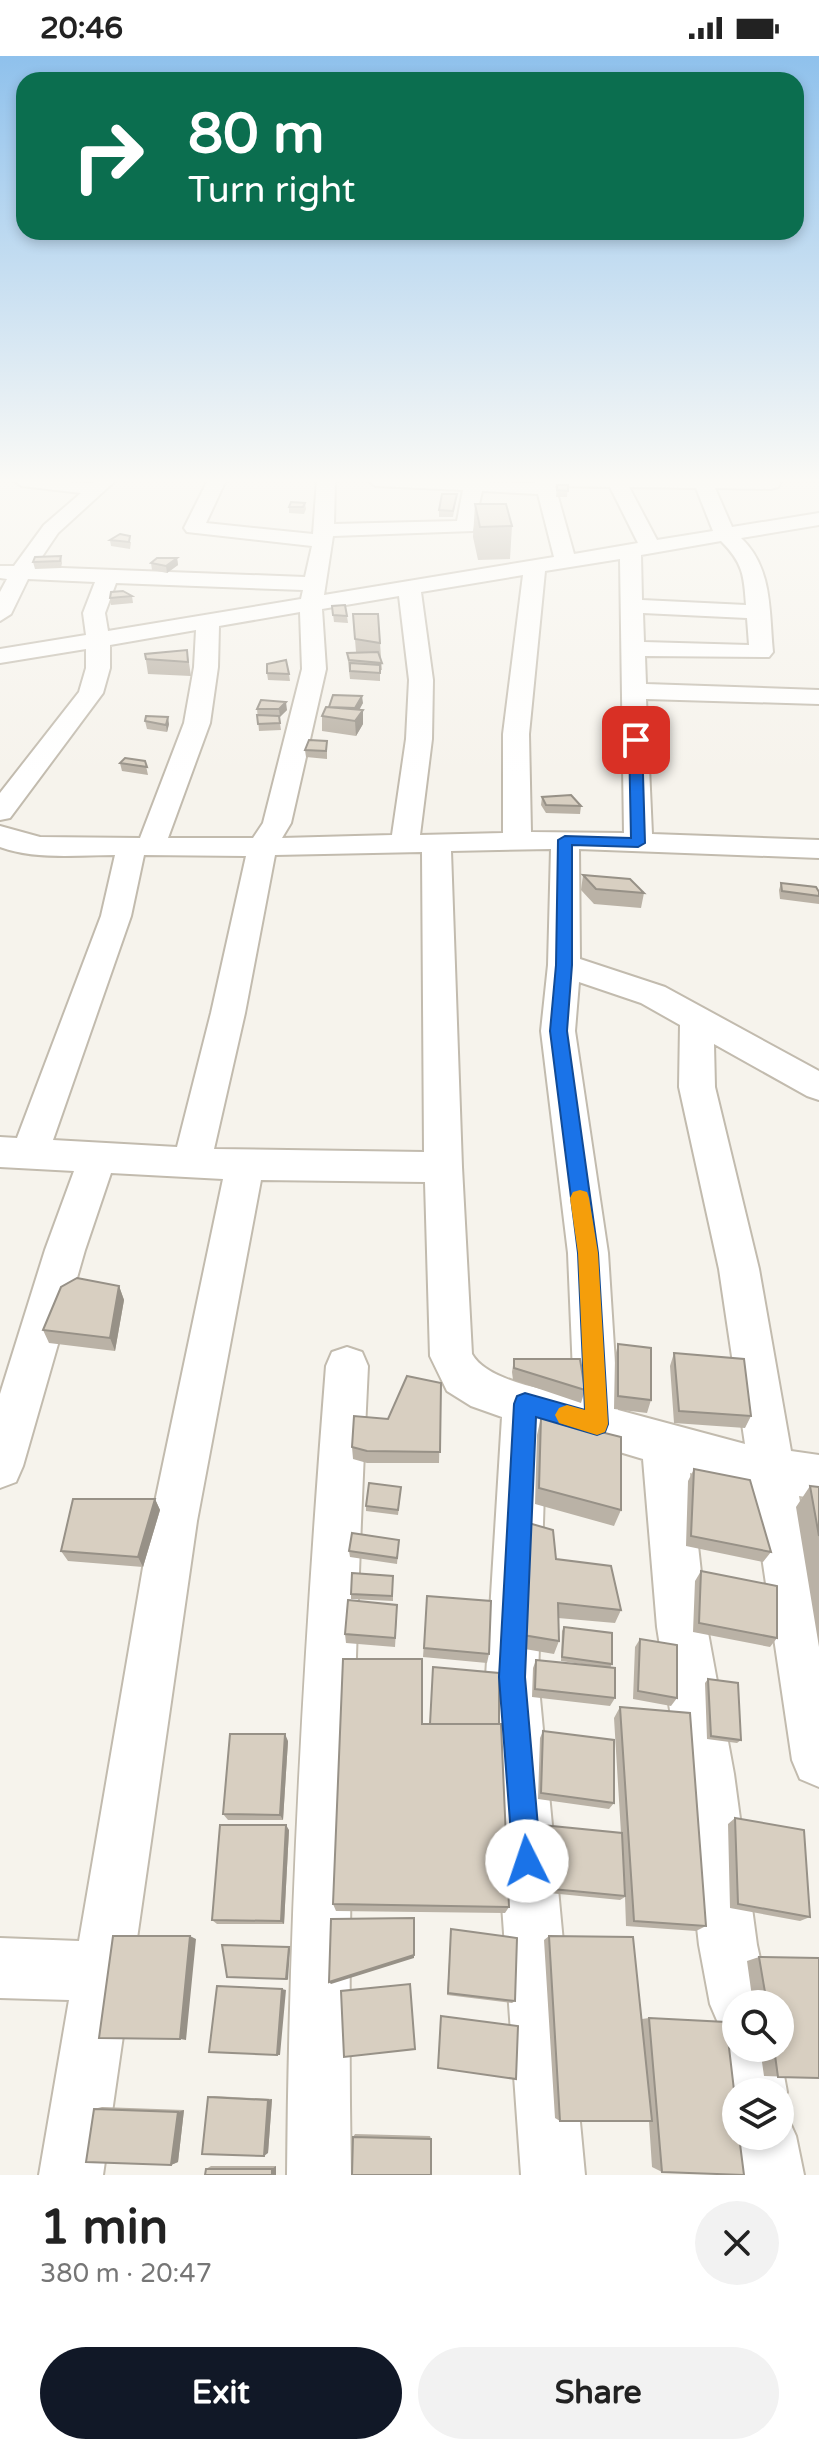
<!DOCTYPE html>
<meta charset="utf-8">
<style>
body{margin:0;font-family:"Varela Round",sans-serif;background:#f2f2f2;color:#222;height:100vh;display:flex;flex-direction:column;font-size:30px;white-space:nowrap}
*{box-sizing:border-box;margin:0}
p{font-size:26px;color:#767676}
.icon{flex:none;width:44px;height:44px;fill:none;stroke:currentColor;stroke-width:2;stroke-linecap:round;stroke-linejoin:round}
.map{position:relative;height:2119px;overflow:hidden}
.drawer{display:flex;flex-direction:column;background:#fff;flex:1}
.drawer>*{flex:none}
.hud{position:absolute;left:16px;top:16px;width:788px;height:168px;border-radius:24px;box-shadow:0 4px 12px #0003;background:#0b6e4f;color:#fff;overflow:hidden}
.tools{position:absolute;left:722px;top:1934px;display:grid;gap:16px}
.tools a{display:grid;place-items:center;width:72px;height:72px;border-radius:50%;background:#fff;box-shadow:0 4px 12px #0003;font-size:40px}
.pin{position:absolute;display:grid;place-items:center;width:68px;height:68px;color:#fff;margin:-34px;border-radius:16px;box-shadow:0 4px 12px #0006}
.me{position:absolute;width:88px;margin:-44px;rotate:356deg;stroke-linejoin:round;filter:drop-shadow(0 0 6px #0008)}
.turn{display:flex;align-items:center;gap:28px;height:168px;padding:0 40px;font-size:36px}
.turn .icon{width:104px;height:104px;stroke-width:2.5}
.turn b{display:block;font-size:56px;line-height:68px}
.round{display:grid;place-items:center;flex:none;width:84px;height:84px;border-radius:42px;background:#f2f2f2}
.headline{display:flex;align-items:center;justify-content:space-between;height:136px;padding:0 40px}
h1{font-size:48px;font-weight:800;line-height:60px}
.primary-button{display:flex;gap:16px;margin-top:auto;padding:16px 40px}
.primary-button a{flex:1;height:92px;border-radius:48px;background:#111827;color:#fff;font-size:32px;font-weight:800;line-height:92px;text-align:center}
.primary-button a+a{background:#f2f2f2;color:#222}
.status{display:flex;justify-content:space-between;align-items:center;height:56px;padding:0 40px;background:#fff;direction:ltr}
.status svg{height:22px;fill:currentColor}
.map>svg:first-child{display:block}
</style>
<div class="status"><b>20:46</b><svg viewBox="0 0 49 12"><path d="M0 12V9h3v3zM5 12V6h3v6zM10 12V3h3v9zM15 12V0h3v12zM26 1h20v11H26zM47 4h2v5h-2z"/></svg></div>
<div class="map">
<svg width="819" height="2119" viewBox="0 0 819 2119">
<rect width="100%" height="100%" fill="#f6f3ec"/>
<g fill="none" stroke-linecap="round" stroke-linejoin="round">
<defs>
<path id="minor" d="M 13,424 L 93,427 L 96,424 L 116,424 L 58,477 L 35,511 L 305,521 L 312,490 L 187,476 L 184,472 L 208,424 L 226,424 L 206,467 L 313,478 L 317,424 L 335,424 L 334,468 L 457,465 L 463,434 L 376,430 L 367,424 L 535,427 L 535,424 L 778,424 L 780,427 L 778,431 L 771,433 L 715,432 L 732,471 L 819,457 L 819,469 L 741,482 C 773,512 769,556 773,596 L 769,601 L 645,600 L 646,628 L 819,634 L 819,648 L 646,643 L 652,778 L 819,784 L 819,802 L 579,793 L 580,903 L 665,931 L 819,1015 L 819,1044 L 807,1040 L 714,988 L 715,1031 L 759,1213 L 791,1395 L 819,1399 L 819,1443 L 799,1440 L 819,1553 L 819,1731 L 800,1723 L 792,1704 L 752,1433 L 690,1417 L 707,1571 L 734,1718 L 757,1889 L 770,1948 L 736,1948 L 736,1992 L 779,1992 L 787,2036 L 780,2053 L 780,2036 L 736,2036 L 736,2059 L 725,2036 L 717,1992 L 726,1972 L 719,1969 L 710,1948 L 699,1889 L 680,1718 L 657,1571 L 643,1403 L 546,1374 L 538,1621 L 585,2119 L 521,2119 L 486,1621 L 502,1361 L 471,1350 L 447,1335 L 430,1300 L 425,1126 L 261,1124 L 197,1465 L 103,2119 L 39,2119 L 69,1944 L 0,1942 L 0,1882 L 79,1885 L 151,1465 L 223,1123 L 111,1117 L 85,1194 L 23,1410 L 16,1426 L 0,1432 L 0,1338 L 45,1194 L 74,1115 L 0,1111 L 0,1081 L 17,1082 L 101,860 L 115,799 C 78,799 35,804 0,791 L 0,770 L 40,781 L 140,782 L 184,667 L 194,611 L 196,574 L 110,589 L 110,612 L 103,637 L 10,762 L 0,764 L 0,737 L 79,636 L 86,612 L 86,593 L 0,607 L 0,593 L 86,579 L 83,557 L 95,526 L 28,523 L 11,558 L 0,565 L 0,536 L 7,523 L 0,522 L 0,510 L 14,510 L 44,469 L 81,437 L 22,430 ZM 555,430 L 610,431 L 638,487 L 574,498 ZM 629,431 L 696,432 L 713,475 L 657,484 ZM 482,435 L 538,438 L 554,501 L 324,539 L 333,480 L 473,475 ZM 721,485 C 743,507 744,519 746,549 L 642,544 L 641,499 ZM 620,503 L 624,777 L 531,776 L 529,678 L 545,515 ZM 523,519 L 503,678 L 503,777 L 420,779 L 432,683 L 433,624 L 421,536 ZM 116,527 L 303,534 L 301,543 L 108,575 L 105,557 ZM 399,540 L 409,624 L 406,683 L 392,779 L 282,782 L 291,767 L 326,613 L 322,553 ZM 300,556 L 302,613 L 263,767 L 253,782 L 168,782 L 210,667 L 218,611 L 219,570 ZM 643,557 L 747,562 L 749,589 L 644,586 ZM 551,793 L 548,909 L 541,975 L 568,1197 L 574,1341 C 545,1333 487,1325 472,1298 L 462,1111 L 451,795 ZM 422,796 L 424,1096 L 214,1093 L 245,957 L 275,799 ZM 144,799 L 246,800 L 211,957 L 177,1091 L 53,1084 L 131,860 ZM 579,926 L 641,947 L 680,969 L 679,1031 L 719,1213 L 745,1388 L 618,1354 L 608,1197 L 575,975 Z
M 347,1291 L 362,1296 L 368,1310 C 355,1579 346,1849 351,2119 L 287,2119 C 289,1849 305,1579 326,1310 L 332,1296 Z
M 780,2055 L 786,2058 L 796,2080 L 804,2119 L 740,2119 L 732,2080 L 736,2071 L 736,2080 L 780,2080 Z"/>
</defs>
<use href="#minor" stroke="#c2bbae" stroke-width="4"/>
<use href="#minor" fill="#fff" fill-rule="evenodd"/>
</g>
<path fill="#bab2a6" d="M 557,429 L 568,429 L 567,441 L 556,441 Z
M 457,438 L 453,461 L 439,461 L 439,454 Z
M 305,447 L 306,453 L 304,458 L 289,457 L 289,451 Z
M 475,448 L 512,470 L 510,503 L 478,504 L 473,481 Z
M 110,484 L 131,486 L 130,493 L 111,490 Z
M 61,500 L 62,507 L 61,512 L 35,513 L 33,506 Z
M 177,502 L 178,509 L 167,517 L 152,514 L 151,507 Z
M 132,540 L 133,547 L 111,549 L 110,542 Z
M 332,550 L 347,560 L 348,567 L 334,566 Z
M 353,558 L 380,587 L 382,614 L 380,614 L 380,625 L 350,623 L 347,597 L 356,596 Z
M 187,594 L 191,620 L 148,618 L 145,598 Z
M 267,617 L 289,618 L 290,625 L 268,624 Z
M 363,647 L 359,653 L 363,668 L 356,680 L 322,675 L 322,660 Z
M 257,653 L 287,654 L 279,661 L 281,674 L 259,675 Z
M 145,665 L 169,668 L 167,676 L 147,673 Z
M 327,685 L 327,703 L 306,701 L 305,694 Z
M 145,705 L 148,719 L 122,715 L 120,707 Z
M 542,741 L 581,750 L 580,758 L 546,757 L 541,749 Z
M 583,819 L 644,837 L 641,852 L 594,848 L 581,834 Z
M 781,827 L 819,836 L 819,848 L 780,843 L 779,834 Z
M 119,1230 L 124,1244 L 115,1295 L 49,1287 L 43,1274 Z
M 618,1288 L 651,1344 L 647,1357 L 614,1353 L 615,1301 Z
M 674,1297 L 751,1360 L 745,1372 L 674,1367 L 670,1310 Z
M 514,1303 L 585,1334 L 581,1347 L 513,1324 L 512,1316 Z
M 441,1327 L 439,1407 L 367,1407 L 353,1403 L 352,1391 L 388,1363 Z
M 541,1361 L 621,1454 L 614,1470 L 535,1448 L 537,1379 Z
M 694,1413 L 771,1496 L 763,1506 L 686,1490 L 688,1425 Z
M 810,1430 L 819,1431 L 819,1591 L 796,1451 Z
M 401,1431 L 398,1459 L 366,1455 L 366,1450 Z
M 155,1443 L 160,1454 L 143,1511 L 68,1505 L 61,1495 Z
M 525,1466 L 556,1503 L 621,1554 L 615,1567 L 558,1562 L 559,1585 L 554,1598 L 519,1592 L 517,1584 L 521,1481 Z
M 399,1484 L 397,1508 L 350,1501 L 349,1495 Z
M 701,1515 L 777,1582 L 770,1591 L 693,1576 L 695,1525 Z
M 393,1520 L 393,1545 L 351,1543 L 351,1538 Z
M 427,1540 L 489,1598 L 487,1607 L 423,1601 Z
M 397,1558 L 395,1591 L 346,1587 L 345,1578 Z
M 564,1571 L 612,1608 L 610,1612 L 615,1642 L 610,1650 L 532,1641 L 533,1612 L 536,1604 L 602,1611 L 561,1605 L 562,1575 Z
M 640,1583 L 677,1642 L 671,1650 L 633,1643 L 635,1591 Z
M 708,1623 L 741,1684 L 737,1687 L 707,1683 L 705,1627 Z
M 620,1651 L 706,1870 L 696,1875 L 626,1870 L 625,1841 L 620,1844 L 539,1836 L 539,1774 L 542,1769 L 621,1777 L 614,1662 Z
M 422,1668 L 499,1668 L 509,1851 L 505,1857 L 336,1855 L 333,1848 Z
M 543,1675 L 614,1747 L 609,1753 L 538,1743 L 540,1682 Z
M 288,1685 L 283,1764 L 228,1764 L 223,1758 Z
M 735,1762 L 810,1861 L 800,1865 L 730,1852 L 728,1768 Z
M 289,1774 L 284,1868 L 217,1868 L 212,1864 Z
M 451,1873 L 515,1945 L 512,1947 L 447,1939 Z
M 549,1880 L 642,1963 L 649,1962 L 662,2116 L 652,2111 L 649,2065 L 560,2065 L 555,2062 L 544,1884 Z
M 759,1901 L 819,1902 L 819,2022 L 764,2020 L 760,1992 L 780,1992 L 780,1948 L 753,1948 L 747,1905 Z
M 214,2040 L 272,2043 L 268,2097 L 208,2041 Z
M 102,2051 L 184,2054 L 178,2106 L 171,2109 L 94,2053 Z
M 355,2078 L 430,2080 L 431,2083 L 353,2081 Z
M 211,2110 L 276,2110 L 276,2119 L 206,2113 Z"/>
<path fill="#979187" d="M 177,502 L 178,509 L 167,517 L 166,510 Z
M 362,640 L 363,647 L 356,660 L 355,652 Z
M 286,646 L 287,654 L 280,661 L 279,653 Z
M 363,654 L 363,668 L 356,680 L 355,665 Z
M 168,661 L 169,668 L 167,676 L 166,669 Z
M 119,1230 L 124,1244 L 115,1295 L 110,1282 Z
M 155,1443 L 160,1454 L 143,1511 L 138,1501 Z
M 285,1678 L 288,1685 L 283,1764 L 280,1759 Z
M 286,1769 L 289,1774 L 284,1868 L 281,1865 Z
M 190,1880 L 196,1883 L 186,1984 L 180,1983 Z
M 289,1891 L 290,1893 L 288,1924 L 286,1923 Z
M 414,1899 L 414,1902 L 331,1928 L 329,1926 Z
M 282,1933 L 286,1934 L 280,1999 L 277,1999 Z
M 272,2043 L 268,2097 L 264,2100 L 268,2044 Z
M 184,2054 L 178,2106 L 171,2109 L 178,2056 Z
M 276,2110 L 276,2119 L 272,2119 L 272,2113 Z"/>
<path fill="#d8cfc1" stroke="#979187" stroke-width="2" d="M 557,429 L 568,429 L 568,435 L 557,434 Z
M 442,438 L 457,438 L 453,455 L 439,454 Z
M 291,446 L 305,447 L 303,451 L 289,451 Z
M 475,448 L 506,448 L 512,470 L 480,471 Z
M 120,478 L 130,480 L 129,486 L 110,484 Z
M 61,500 L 60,505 L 33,506 L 35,501 Z
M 157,502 L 177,502 L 166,510 L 151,507 Z
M 123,535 L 132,540 L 110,542 L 111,536 Z
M 345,549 L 347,560 L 333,559 L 332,550 Z
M 353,558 L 378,558 L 380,587 L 355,583 Z
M 187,594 L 188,606 L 146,603 L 145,598 Z
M 378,596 L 382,607 L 349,604 L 347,597 Z
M 286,604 L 289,618 L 267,617 L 267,608 Z
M 350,607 L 380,609 L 380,617 L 350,615 Z
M 333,639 L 362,640 L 355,652 L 329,651 Z
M 261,644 L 286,646 L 279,653 L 257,653 Z
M 326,651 L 363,654 L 355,665 L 322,660 Z
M 257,659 L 279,660 L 280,667 L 258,668 Z
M 146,660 L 168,661 L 166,669 L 145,665 Z
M 309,684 L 327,685 L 326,695 L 305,694 Z
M 125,702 L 145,705 L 147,711 L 120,707 Z
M 571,739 L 581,750 L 546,749 L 542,741 Z
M 583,819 L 630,823 L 644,837 L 596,833 Z
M 781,827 L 816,831 L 819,836 L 819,840 L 782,835 Z
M 77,1222 L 119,1230 L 110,1282 L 43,1274 L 61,1231 Z
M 618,1288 L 651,1292 L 651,1344 L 618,1340 Z
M 674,1297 L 744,1303 L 751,1360 L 679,1355 Z
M 514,1303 L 580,1303 L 585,1334 L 514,1312 Z
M 407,1320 L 441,1327 L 440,1396 L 367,1395 L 352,1391 L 354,1360 L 388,1363 Z
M 541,1361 L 621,1381 L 621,1454 L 539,1432 Z
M 694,1413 L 750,1424 L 771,1496 L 691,1480 Z
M 369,1427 L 401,1431 L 398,1454 L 366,1450 Z
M 810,1430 L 819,1431 L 819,1480 Z
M 73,1443 L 155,1443 L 138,1501 L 61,1495 Z
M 525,1466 L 553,1474 L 556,1503 L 611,1510 L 621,1554 L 558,1547 L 559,1585 L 523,1579 L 520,1571 Z
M 352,1477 L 399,1484 L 397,1502 L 349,1495 Z
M 701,1515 L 777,1530 L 777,1582 L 699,1567 Z
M 352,1517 L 393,1520 L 392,1540 L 351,1538 Z
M 427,1540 L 491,1545 L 489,1598 L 424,1592 Z
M 348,1544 L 397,1549 L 395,1582 L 345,1578 Z
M 564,1571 L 612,1577 L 612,1608 L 562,1601 Z
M 640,1583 L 677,1589 L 677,1642 L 638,1635 Z
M 343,1603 L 422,1603 L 422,1668 L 501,1668 L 509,1851 L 333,1848 Z
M 536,1604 L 615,1612 L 615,1642 L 535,1633 Z
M 433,1611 L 499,1617 L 499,1668 L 430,1668 Z
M 708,1623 L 738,1627 L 741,1684 L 711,1680 Z
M 620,1651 L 690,1657 L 706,1870 L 634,1865 Z
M 543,1675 L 614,1684 L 614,1747 L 541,1737 Z
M 230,1678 L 285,1678 L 280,1759 L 223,1758 Z
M 735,1762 L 804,1774 L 810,1861 L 738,1848 Z
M 220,1769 L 286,1769 L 281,1865 L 212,1864 Z
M 542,1769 L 622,1777 L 625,1840 L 542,1832 Z
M 414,1862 L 414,1899 L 329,1926 L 331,1863 Z
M 451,1873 L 517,1882 L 515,1945 L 448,1937 Z
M 113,1880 L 190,1880 L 180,1983 L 99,1982 Z
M 549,1880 L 633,1881 L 652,2065 L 560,2065 Z
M 222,1889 L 289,1891 L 286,1923 L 227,1921 Z
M 759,1901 L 819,1902 L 819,2022 L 778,2021 L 774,1992 L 780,1992 L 780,1948 L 767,1948 Z
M 410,1928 L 415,1993 L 344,2001 L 341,1935 Z
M 217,1930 L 282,1933 L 277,1999 L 209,1996 Z
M 441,1960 L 518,1970 L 516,2023 L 438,2012 Z
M 649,1962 L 726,1966 L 736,2051 L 736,2080 L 739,2080 L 744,2119 L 662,2116 Z
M 208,2041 L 268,2044 L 264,2100 L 202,2098 Z
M 94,2053 L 178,2056 L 171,2109 L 86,2106 Z
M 353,2081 L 431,2083 L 431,2119 L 352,2119 Z
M 206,2113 L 272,2113 L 272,2119 L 205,2119 Z"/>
<linearGradient id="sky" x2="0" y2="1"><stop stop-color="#8fc1ec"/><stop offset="0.59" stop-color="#fbfaf6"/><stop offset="1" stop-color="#fbfaf6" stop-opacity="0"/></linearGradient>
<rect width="819" height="720" fill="url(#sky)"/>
<path fill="#1a73e8" stroke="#114b97" stroke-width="2" d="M 636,680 L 642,684 L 645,787 L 638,791 L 572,789 L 572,909 L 567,975 L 598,1197 L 608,1368 L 605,1376 L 597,1379 L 536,1361 L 525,1621 L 541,1805 L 537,1815 L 527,1819 L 517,1815 L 513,1805 L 499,1621 L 514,1348 L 517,1340 L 525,1337 L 585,1354 L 578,1197 L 550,975 L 556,909 L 558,784 L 565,780 L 631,782 L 629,684 Z"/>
<path fill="#f59e0b" d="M 580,1134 L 587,1136 L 589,1142 L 598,1197 L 608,1368 L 605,1376 L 597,1379 L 559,1367 L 555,1359 L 559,1352 L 567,1349 L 585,1354 L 578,1197 L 570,1142 L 573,1136 Z"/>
</svg>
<div class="tools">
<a><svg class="icon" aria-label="search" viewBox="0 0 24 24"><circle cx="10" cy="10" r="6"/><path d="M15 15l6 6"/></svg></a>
<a><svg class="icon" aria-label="layers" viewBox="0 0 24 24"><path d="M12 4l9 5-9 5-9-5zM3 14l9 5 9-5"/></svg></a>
</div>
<div class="pin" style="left:636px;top:684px;background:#d93025"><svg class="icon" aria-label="arrive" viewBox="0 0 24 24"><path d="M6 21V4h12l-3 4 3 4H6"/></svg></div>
<svg class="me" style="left:527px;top:1805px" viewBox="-20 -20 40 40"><circle r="19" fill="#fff"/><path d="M0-13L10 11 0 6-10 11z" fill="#1a73e8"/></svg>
<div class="hud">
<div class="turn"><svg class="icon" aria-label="right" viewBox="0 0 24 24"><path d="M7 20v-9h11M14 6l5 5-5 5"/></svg><div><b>80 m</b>Turn right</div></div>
</div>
</div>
<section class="drawer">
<div class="headline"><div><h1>1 min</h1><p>380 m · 20:47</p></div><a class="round"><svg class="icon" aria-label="close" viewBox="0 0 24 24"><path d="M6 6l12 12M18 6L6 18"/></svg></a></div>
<div class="primary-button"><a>Exit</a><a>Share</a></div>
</section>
